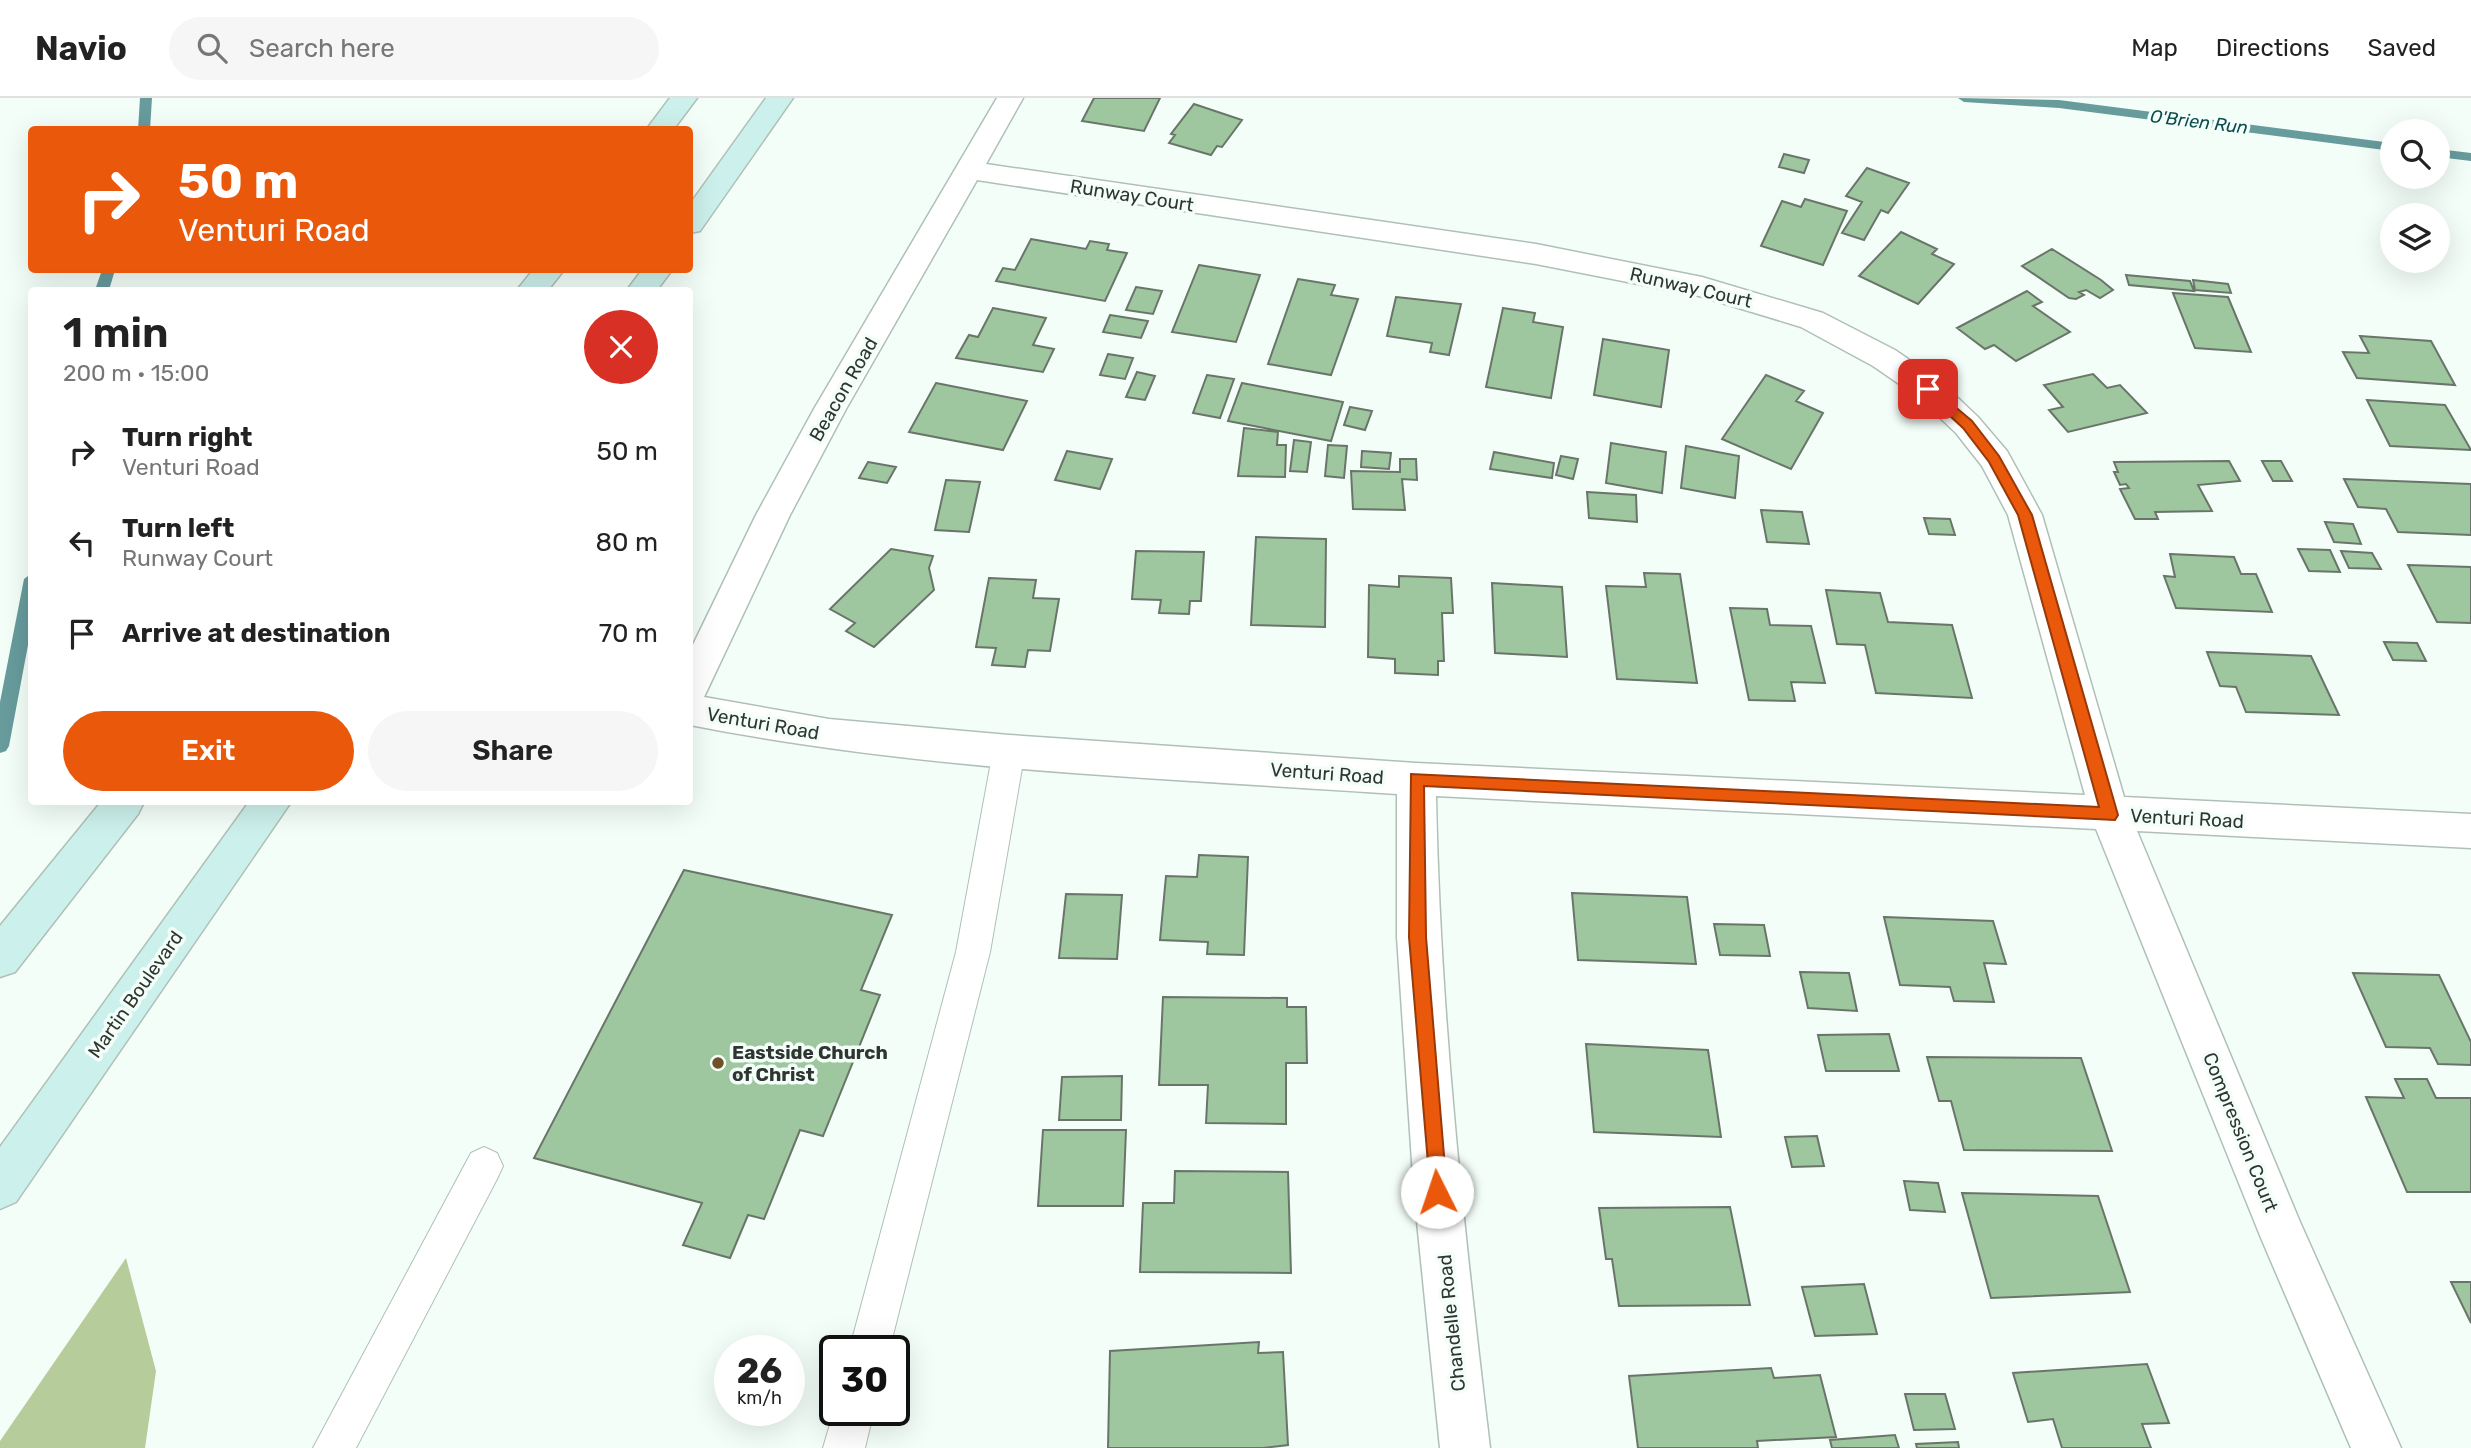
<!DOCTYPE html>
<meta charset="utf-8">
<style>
body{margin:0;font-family:Rubik,sans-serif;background:#f6f6f6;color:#222;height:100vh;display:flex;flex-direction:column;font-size:26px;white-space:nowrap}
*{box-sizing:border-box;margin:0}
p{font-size:23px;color:#767676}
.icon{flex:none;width:38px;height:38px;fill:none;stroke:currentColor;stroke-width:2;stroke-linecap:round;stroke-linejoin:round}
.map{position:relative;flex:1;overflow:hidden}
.sheet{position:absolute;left:28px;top:189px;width:665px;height:518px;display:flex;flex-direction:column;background:#fff;border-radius:7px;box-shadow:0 7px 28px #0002}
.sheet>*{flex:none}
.banner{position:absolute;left:28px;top:28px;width:665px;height:147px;border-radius:7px;box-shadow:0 7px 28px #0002;background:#ea580c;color:#fff;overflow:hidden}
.tools{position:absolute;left:2380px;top:21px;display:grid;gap:14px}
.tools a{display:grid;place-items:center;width:70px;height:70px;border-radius:50%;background:#fff;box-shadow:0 7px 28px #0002;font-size:35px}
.speed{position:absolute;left:714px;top:1237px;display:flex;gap:14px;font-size:35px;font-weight:700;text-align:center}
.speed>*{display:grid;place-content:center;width:91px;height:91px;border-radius:50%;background:#fff;box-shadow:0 7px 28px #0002;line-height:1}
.speed small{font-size:18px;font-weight:400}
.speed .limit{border:4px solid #111;border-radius:10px;background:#fff;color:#111}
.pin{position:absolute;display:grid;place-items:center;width:60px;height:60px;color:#fff;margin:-30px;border-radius:14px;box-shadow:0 4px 10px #0006}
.me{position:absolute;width:77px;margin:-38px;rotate:356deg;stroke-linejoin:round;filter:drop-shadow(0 0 5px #0008)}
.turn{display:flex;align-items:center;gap:24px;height:147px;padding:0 35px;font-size:32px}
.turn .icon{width:91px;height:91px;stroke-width:2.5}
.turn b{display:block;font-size:49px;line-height:60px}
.round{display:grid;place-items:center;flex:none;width:74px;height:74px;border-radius:37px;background:#f6f6f6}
.headline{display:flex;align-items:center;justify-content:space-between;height:119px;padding:0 35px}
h1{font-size:42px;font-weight:600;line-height:52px}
.button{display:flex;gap:14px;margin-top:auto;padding:14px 35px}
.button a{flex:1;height:80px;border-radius:42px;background:#ea580c;color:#fff;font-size:28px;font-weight:600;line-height:80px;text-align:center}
.button a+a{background:#f6f6f6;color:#222}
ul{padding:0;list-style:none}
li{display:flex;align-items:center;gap:21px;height:91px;padding:0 35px}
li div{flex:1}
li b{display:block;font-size:26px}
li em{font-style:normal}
header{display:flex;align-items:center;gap:42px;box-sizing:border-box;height:98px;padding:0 35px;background:#fff;border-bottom:2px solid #e0e0e0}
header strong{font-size:33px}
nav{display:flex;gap:38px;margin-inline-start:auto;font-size:24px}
.search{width:490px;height:63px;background:#f6f6f6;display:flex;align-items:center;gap:18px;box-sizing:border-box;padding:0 24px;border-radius:38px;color:#767676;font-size:26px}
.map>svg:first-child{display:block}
</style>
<header>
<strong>Navio</strong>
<div class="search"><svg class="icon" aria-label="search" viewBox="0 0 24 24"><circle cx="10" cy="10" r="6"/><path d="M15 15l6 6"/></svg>Search here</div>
<nav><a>Map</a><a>Directions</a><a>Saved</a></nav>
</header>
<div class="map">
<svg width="2471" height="1350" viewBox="0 0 2471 1350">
<rect width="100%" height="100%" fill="#f4fef9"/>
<path fill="#b6cc9a" d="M 126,1160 L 156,1273 L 145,1350 L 0,1350 L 0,1343 Z"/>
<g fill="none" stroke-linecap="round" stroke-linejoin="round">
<path fill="#679b9c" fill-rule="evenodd" d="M 140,0 L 152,0 L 150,32 L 138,32 Z
M 1958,0 L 2059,2 L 2392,45 L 2392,53 L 2059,10 L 1964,4 Z
M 2438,51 L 2471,55 L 2471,63 L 2438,59 Z
M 102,172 L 115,172 L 109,192 L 95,192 Z
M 32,475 L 32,526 L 9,648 L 6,653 L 0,655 L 0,604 L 24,481 Z"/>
</g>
<path fill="#9ec79f" stroke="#6a756a" stroke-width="2" d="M 1094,0 L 1160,0 L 1144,33 L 1082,23 Z
M 1194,6 L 1242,22 L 1222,49 L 1217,48 L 1211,57 L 1169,45 L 1175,37 L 1171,36 Z
M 1784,56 L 1809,62 L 1804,75 L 1779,69 Z
M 1867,70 L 1909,85 L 1888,115 L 1881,112 L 1864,142 L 1842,135 L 1862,104 L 1846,98 Z
M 1805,101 L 1847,113 L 1823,167 L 1761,148 L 1782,103 L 1801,109 Z
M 1901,134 L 1937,151 L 1932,156 L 1954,166 L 1918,206 L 1859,178 Z
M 1031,141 L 1086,151 L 1090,143 L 1109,146 L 1107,152 L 1127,155 L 1105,203 L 996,183 L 1003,170 L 1015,172 Z
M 2052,151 L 2101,182 L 2113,192 L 2100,200 L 2086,192 L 2079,194 L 2084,197 L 2076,201 L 2069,200 L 2022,168 Z
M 1199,167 L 1260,177 L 1236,244 L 1172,234 Z
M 2126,177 L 2190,183 L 2194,193 L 2129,187 Z
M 1298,181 L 1335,187 L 1331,197 L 1358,201 L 1331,277 L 1268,266 Z
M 2193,182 L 2228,186 L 2231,195 L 2195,192 Z
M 1136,189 L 1162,193 L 1153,216 L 1126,212 Z
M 2027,193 L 2042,204 L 2033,208 L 2070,234 L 2016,263 L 1994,247 L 1985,251 L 1957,230 Z
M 2173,195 L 2228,199 L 2251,254 L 2195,250 Z
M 1396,199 L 1461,206 L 1449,257 L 1430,254 L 1432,245 L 1387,238 Z
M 993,210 L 1046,220 L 1033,247 L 1054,251 L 1043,274 L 956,260 L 969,237 L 978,239 Z
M 1503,210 L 1535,215 L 1533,224 L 1563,229 L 1551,300 L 1486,289 Z
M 1110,217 L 1148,223 L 1141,240 L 1103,234 Z
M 2360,238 L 2431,243 L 2455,287 L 2357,280 L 2343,254 L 2369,255 Z
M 1603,241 L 1669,252 L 1661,309 L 1594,297 Z
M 1108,256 L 1133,260 L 1125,281 L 1100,277 Z
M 1137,274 L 1155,278 L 1145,302 L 1126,299 Z
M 2093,276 L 2107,290 L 2120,287 L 2147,315 L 2068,334 L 2049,312 L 2063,309 L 2044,287 Z
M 1207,277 L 1234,281 L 1220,320 L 1193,315 Z
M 1766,277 L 1804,293 L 1796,303 L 1823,315 L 1791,371 L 1722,341 Z
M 936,285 L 1027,303 L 1003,352 L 909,334 Z
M 1242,285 L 1343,304 L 1331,343 L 1228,323 Z
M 2367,302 L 2445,307 L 2471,352 L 2390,348 Z
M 1350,309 L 1372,313 L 1365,332 L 1344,327 Z
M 1244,330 L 1278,334 L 1277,347 L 1286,347 L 1285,379 L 1238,378 Z
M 1294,342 L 1311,344 L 1307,374 L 1290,373 Z
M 1611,345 L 1666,354 L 1662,395 L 1606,385 Z
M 1328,347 L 1347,348 L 1344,380 L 1325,378 Z
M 1686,348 L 1739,358 L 1735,400 L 1681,390 Z
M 1067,353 L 1112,361 L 1100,391 L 1055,382 Z
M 1362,353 L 1391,355 L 1389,371 L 1361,369 Z
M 1494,354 L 1554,365 L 1552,380 L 1490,371 Z
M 1561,358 L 1578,361 L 1573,381 L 1556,377 Z
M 1400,361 L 1416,361 L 1417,382 L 1402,381 L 1405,412 L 1353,411 L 1351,373 L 1400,374 Z
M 2229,363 L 2240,383 L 2198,387 L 2212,413 L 2155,414 L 2158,421 L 2135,421 L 2120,391 L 2129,390 L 2126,386 L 2120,387 L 2114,374 L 2118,374 L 2114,364 Z
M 2262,363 L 2281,363 L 2292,383 L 2273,383 Z
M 868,364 L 896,369 L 887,385 L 859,380 Z
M 2344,381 L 2471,386 L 2471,437 L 2398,434 L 2386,411 L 2358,409 Z
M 946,382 L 980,384 L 969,434 L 935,432 Z
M 1587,394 L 1636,397 L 1637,424 L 1589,420 Z
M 1761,412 L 1802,414 L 1809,446 L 1767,444 Z
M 1924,420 L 1950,421 L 1955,437 L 1929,436 Z
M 2325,424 L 2353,426 L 2361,446 L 2334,444 Z
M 1256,439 L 1326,441 L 1325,529 L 1251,527 Z
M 891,451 L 933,458 L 929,470 L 934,492 L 874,549 L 846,533 L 855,525 L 830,511 Z
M 2298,451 L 2330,452 L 2340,474 L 2309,473 Z
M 1136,453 L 1204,454 L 1201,503 L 1190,503 L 1189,516 L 1159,515 L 1161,502 L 1132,501 Z
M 2341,453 L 2372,455 L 2381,471 L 2349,470 Z
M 2170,456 L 2234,459 L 2241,476 L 2256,476 L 2272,514 L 2176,510 L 2164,478 L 2175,479 Z
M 2408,467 L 2471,469 L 2471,525 L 2437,524 Z
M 1644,475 L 1680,476 L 1697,585 L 1617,581 L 1606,488 L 1646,489 Z
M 1399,478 L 1451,480 L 1453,515 L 1442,515 L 1444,563 L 1438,563 L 1438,577 L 1395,575 L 1395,561 L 1368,559 L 1369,487 L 1399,489 Z
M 989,480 L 1036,482 L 1033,500 L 1059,501 L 1050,553 L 1028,552 L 1025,569 L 992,567 L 996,550 L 976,549 Z
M 1492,485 L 1562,489 L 1567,559 L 1495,555 Z
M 1826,492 L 1880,495 L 1888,524 L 1952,527 L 1972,600 L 1876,595 L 1865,547 L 1837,546 Z
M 1730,510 L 1767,511 L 1770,527 L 1811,528 L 1825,585 L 1791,584 L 1795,603 L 1749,602 Z
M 2384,544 L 2417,545 L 2426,563 L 2393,562 Z
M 2207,554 L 2311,558 L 2339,617 L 2246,614 L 2236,589 L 2220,588 Z
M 1199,757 L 1248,759 L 1244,857 L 1207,856 L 1208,844 L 1160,842 L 1166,778 L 1197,779 Z
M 684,772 L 892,817 L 861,892 L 880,897 L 823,1038 L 800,1032 L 764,1121 L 748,1117 L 730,1160 L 683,1147 L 702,1105 L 534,1060 Z
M 1572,795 L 1687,799 L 1696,866 L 1578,862 Z
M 1066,796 L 1122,797 L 1117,861 L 1059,860 Z
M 1884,819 L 1993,823 L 2006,866 L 1984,865 L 1994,904 L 1954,903 L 1950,889 L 1900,887 Z
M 1714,826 L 1764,827 L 1770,858 L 1720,857 Z
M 1800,874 L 1849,875 L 1857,913 L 1808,910 Z
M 2353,875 L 2439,877 L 2471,944 L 2471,967 L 2438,966 L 2430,950 L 2386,949 Z
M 1163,899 L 1287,900 L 1287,909 L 1306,909 L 1307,965 L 1286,965 L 1286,1026 L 1206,1025 L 1208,987 L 1159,987 Z
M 1889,936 L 1899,973 L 1826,973 L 1818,937 Z
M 1586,946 L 1708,952 L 1721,1039 L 1594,1034 Z
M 1927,959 L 2081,960 L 2112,1053 L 1964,1052 L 1951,1003 L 1939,1003 Z
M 1122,978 L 1121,1022 L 1059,1022 L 1062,979 Z
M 2395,981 L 2427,981 L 2436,1000 L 2471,1000 L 2471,1094 L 2407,1094 L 2366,999 L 2404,1000 Z
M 1043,1032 L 1126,1032 L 1123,1108 L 1038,1108 Z
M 1817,1038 L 1824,1068 L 1792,1069 L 1785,1039 Z
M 1175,1073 L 1288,1074 L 1291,1175 L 1140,1174 L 1143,1105 L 1174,1105 Z
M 1904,1083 L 1938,1085 L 1945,1114 L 1910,1112 Z
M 1962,1095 L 2098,1098 L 2130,1194 L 1991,1200 Z
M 1730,1109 L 1750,1207 L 1619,1208 L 1612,1161 L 1606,1161 L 1599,1110 Z
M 2451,1184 L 2471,1184 L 2471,1225 Z
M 1864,1186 L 1877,1236 L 1815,1238 L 1802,1189 Z
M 1259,1244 L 1258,1255 L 1283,1254 L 1288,1347 L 1263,1350 L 1108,1350 L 1110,1253 Z
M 2147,1266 L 2169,1325 L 2142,1326 L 2151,1350 L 2062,1350 L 2053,1321 L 2028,1324 L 2013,1275 Z
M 1771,1270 L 1774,1280 L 1820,1277 L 1836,1339 L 1757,1343 L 1758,1350 L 1638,1350 L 1629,1278 Z
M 1905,1296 L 1945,1296 L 1955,1331 L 1914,1332 Z
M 1895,1337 L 1899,1350 L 1832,1350 L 1830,1342 Z
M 1958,1344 L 1959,1350 L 1917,1350 L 1916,1346 Z"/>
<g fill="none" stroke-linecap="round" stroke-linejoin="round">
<defs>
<path id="lane" d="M 1009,640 L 1020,644 L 1025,653 L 990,854 L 889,1253 L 849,1253 L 956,854 L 993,653 L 998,644 Z
M 484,1049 L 497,1055 L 503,1068 L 497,1081 L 356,1350 L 313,1350 L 471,1055 Z
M 835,1309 L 835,1312 L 874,1312 L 865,1350 L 823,1350 Z"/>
<path id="street" d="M 997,0 L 1023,0 L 986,66 L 1536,146 L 1702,179 L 1823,215 L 1895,252 L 1940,283 L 1978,319 L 2007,353 L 2042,417 L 2124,699 L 2471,716 L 2471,750 L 2137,733 L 2300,1124 L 2401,1350 L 2351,1350 L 2261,1140 L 2096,731 L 1436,698 C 1440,918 1464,1133 1490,1350 L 1440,1350 L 1414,1094 L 1397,839 L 1397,696 C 1161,680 922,673 690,627 L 690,553 L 756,417 L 814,311 ZM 977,82 L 1536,166 L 1699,198 L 1801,229 L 1873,268 L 1918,299 L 1956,335 L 1982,368 L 2008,417 L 2085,697 L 1416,665 L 1009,637 L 829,621 L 704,599 L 790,417 L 846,311 Z"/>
<path id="secondary" d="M 670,0 L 697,0 L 673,32 L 646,32 Z
M 766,0 L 793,0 L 700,133 L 690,135 L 690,106 Z
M 533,172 L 564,172 L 548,192 L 517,192 Z
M 642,172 L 672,172 L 657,192 L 627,192 Z
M 101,704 L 144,704 L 138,716 L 15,874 L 0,879 L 0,828 Z
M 249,704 L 291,704 L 16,1104 L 0,1111 L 0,1049 Z"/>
</defs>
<use href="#lane" stroke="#afc0b7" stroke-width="2"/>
<use href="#street" stroke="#afc0b7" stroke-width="3"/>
<use href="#secondary" stroke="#afc0b7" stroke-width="3"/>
<use href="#lane" fill="#fff" fill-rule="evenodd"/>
<use href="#street" fill="#fff" fill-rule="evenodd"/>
<use href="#secondary" fill="#ccf0eb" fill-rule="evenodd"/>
</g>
<path fill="#ea580c" stroke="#983908" stroke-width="2" d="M 1928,286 L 1972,323 L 1999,358 L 2032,417 L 2118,717 L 2115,722 L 1424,688 L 1426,839 L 1447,1094 L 1444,1101 L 1437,1103 L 1431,1101 L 1409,839 L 1411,676 L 2099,709 L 2018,417 L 1989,364 L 1963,330 L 1924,294 L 1922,291 Z"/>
<circle fill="#705026" stroke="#f4fef9" stroke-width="2.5" cx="718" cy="965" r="7"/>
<g text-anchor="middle" stroke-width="7" stroke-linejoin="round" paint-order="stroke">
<g font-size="18" font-style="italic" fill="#0b4c50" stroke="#f4fef9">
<text transform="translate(2199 24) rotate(7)" y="6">O'Brien Run</text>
</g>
<g font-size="19" fill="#2f3632" stroke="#f4fef9">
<text transform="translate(1132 97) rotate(9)" y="7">Runway Court</text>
<text transform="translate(1691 189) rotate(13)" y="7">Runway Court</text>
<text transform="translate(843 291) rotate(-60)" y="7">Beacon Road</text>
<text transform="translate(763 625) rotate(10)" y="7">Venturi Road</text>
<text transform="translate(1327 675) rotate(4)" y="7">Venturi Road</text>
<text transform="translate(2187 720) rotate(3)" y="7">Venturi Road</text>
<text transform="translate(135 896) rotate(-55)" y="7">Martin Boulevard</text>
<text transform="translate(2241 1034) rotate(68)" y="7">Compression Court</text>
<text transform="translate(1451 1225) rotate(-96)" y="7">Chandelle Road</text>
</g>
<g font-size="19" font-weight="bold" fill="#2f3632" stroke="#f4fef9" text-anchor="start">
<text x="732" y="961">Eastside Church<tspan x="732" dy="22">of Christ</tspan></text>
</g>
</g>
</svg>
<div class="tools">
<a><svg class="icon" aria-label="search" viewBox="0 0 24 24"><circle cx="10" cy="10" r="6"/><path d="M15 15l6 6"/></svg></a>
<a><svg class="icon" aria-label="layers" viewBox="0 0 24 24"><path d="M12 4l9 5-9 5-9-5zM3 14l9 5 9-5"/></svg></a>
</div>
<div class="speed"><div>26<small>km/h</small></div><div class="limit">30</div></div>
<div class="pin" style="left:1928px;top:291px;background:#d93025"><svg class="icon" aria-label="arrive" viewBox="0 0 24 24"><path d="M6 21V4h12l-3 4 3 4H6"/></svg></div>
<svg class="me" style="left:1437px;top:1094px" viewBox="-20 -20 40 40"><circle r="19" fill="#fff"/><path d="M0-13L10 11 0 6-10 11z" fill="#ea580c"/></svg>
<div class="banner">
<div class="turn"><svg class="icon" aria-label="right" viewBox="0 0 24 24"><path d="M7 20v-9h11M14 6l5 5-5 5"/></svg><div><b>50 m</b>Venturi Road</div></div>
</div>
<section class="sheet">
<div class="headline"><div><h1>1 min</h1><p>200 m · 15:00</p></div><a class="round" style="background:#d93025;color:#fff"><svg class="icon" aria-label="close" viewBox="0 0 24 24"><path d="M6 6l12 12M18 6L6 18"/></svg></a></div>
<ul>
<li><svg class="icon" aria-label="right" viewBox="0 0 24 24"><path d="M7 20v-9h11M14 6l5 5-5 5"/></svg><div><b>Turn right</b><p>Venturi Road</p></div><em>50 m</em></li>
<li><svg class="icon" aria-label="left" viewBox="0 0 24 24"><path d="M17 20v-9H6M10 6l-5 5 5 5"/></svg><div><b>Turn left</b><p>Runway Court</p></div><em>80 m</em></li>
<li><svg class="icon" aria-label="arrive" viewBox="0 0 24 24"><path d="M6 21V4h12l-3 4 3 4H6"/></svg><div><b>Arrive at destination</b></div><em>70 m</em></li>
</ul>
<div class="button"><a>Exit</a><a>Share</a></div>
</section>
</div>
